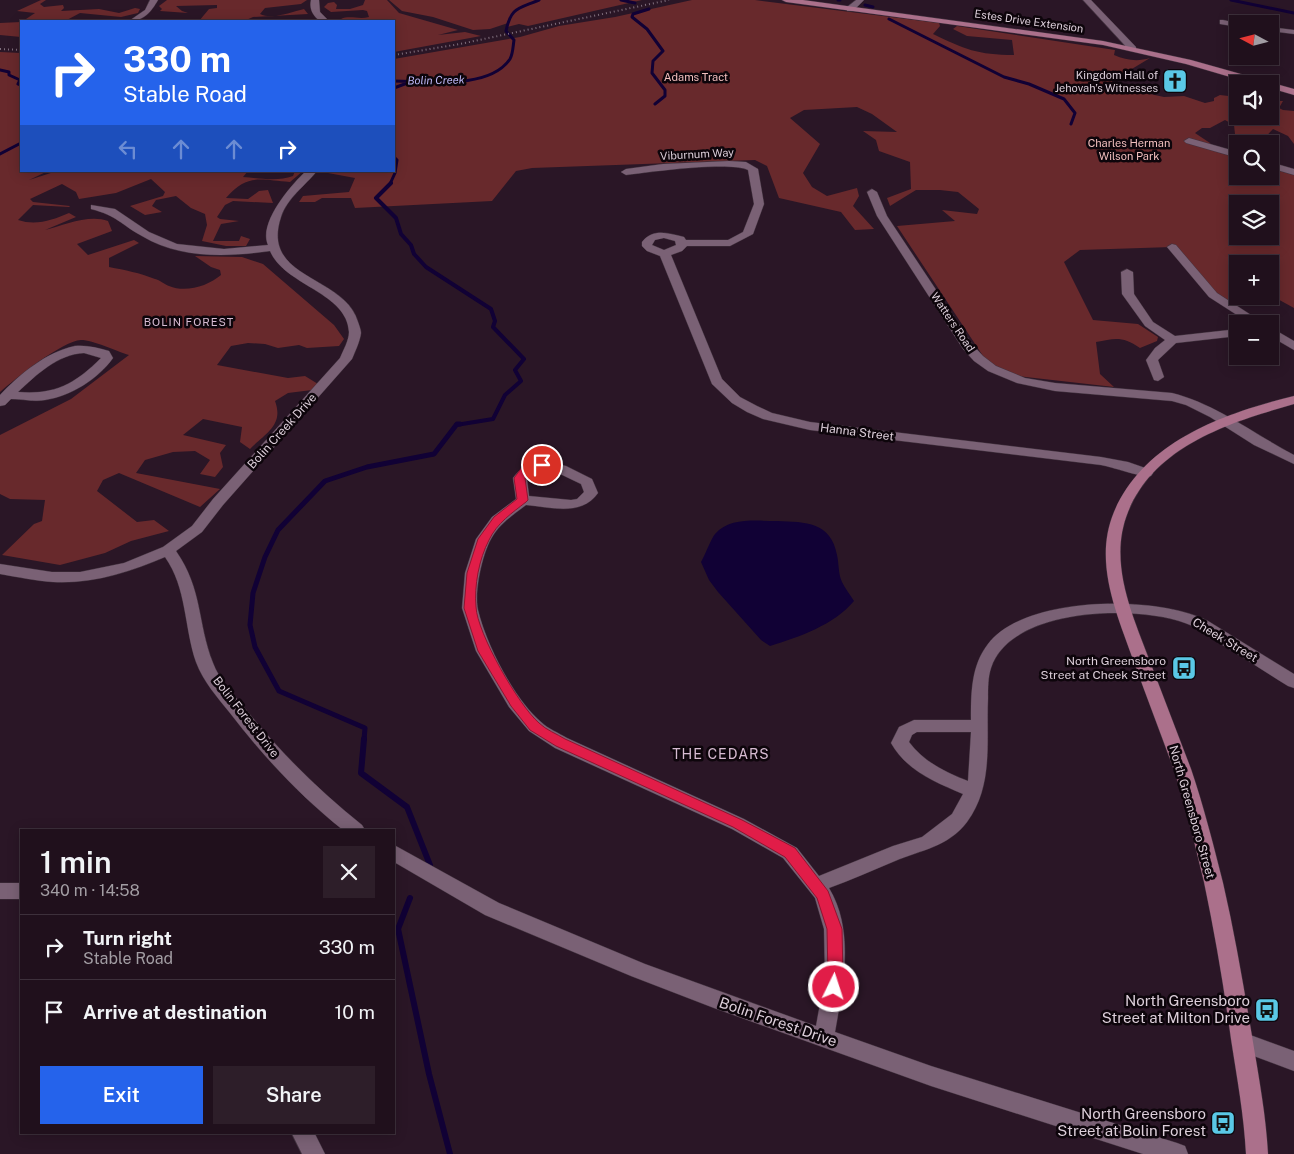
<!DOCTYPE html>
<meta charset="utf-8">
<style>
body{margin:0;font-family:"Public Sans",sans-serif;background:#2d1e29;color:#f1f3f6;height:100vh;display:flex;flex-direction:column;font-size:19px;white-space:nowrap}
*{box-sizing:border-box;margin:0}
p{font-size:16px;color:#a29da3}
.icon{flex:none;width:28px;height:28px;fill:none;stroke:currentColor;stroke-width:2;stroke-linecap:round;stroke-linejoin:round}
.map{position:relative;flex:1;overflow:hidden}
.panel{position:absolute;left:20px;top:829px;width:375px;height:305px;display:flex;flex-direction:column;background:#20101c;border-radius:0px;box-shadow:0 2px 12px #0003,0 0 0 1px #3d303b}
.panel>*{flex:none}
.hud{position:absolute;left:20px;top:20px;width:375px;height:152px;border-radius:0px;box-shadow:0 2px 12px #0003,0 0 0 1px #3d303b;background:#2563eb;color:#fff;overflow:hidden}
.needle{width:32px;rotate:277deg}
.controls{position:absolute;left:1229px;top:15px;display:grid;gap:10px}
.controls a{display:grid;place-items:center;width:50px;height:50px;border-radius:0px;background:#20101c;box-shadow:0 2px 12px #0003,0 0 0 1px #3d303b;font-size:25px}
.pin{position:absolute;display:grid;place-items:center;width:42px;height:42px;color:#fff;margin:-21px;border:2px solid #fff;border-radius:50%;box-shadow:0 1px 5px #0007}
.me{position:absolute;width:55px;margin:-28px;rotate:4deg;stroke-linejoin:round;filter:drop-shadow(0 0 4px #0008)}
.turn{display:flex;align-items:center;gap:18px;height:105px;padding:0 20px;font-size:22px}
.turn .icon{width:65px;height:65px;stroke-width:2.5}
.turn b{display:block;font-size:35px;line-height:42px}
.lanes{display:flex;align-items:center;height:48px;padding:0 20px;background:#0003;justify-content:center;gap:25px;direction:ltr}
.lanes .off{opacity:.35}
.round{display:grid;place-items:center;flex:none;width:52px;height:52px;border-radius:0px;background:#2d1e29}
.headline{display:flex;align-items:center;justify-content:space-between;height:85px;padding:0 20px}
h1{font-size:30px;font-weight:600;line-height:38px}
.cta{display:flex;gap:10px;margin-top:auto;padding:10px 20px}
.cta a{flex:1;height:58px;border-radius:0px;background:#2563eb;color:#fff;font-size:20px;font-weight:600;line-height:58px;text-align:center}
.cta a+a{background:#2d1e29;color:#f1f3f6}
ul{padding:0;list-style:none}
li{display:flex;align-items:center;gap:15px;height:65px;padding:0 20px;border-top:1px solid #3d303b}
li div{flex:1}
li b{display:block;font-size:19px}
li em{font-style:normal}
.map>svg:first-child{display:block}
</style>
<div class="map">
<svg width="1294" height="1154" viewBox="0 0 1294 1154">
<rect width="100%" height="100%" fill="#2a1626"/>
<path fill="#68292c" fill-rule="evenodd" d="M 41,0 L 46,0 L 40,4 L 44,7 L 63,5 L 64,8 L 61,11 L 99,9 L 119,13 L 135,8 L 140,9 L 138,13 L 121,17 L 80,13 L 65,21 L 23,21 L 35,13 L 17,11 Z
M 167,0 L 307,0 L 301,4 L 265,8 L 260,14 C 272,20 291,12 304,9 L 308,14 L 253,17 L 244,21 L 199,21 L 209,9 L 217,8 L 217,5 L 176,6 L 182,11 L 188,13 L 160,11 L 162,9 L 159,6 Z
M 365,0 L 387,0 L 399,13 L 458,30 L 438,35 L 465,32 L 481,36 L 394,52 L 394,21 L 383,19 L 343,21 L 341,19 C 350,15 359,20 369,17 L 367,11 L 363,10 L 331,12 L 324,7 L 328,3 L 334,2 L 337,5 L 336,9 L 350,9 L 363,5 Z
M 389,0 L 642,0 L 528,26 L 519,24 L 507,27 L 508,23 L 490,29 L 473,30 L 433,17 L 402,11 Z
M 692,0 L 755,0 L 939,23 L 940,26 L 933,34 C 964,49 978,55 1014,55 L 1012,40 L 967,36 L 953,29 L 957,26 L 1115,50 L 1114,55 C 1126,60 1137,62 1150,58 L 1112,81 L 1113,86 L 1164,97 L 1184,96 L 1205,103 L 1214,101 L 1214,98 L 1220,95 L 1237,97 L 1238,116 L 1270,116 L 1270,101 L 1283,101 L 1279,108 L 1283,110 L 1294,111 L 1294,144 L 1288,136 L 1273,129 L 1259,144 L 1238,144 L 1237,147 L 1233,145 L 1243,138 L 1235,134 L 1234,125 L 1225,120 L 1210,128 L 1202,128 L 1195,133 L 1210,143 L 1213,149 L 1218,152 L 1237,158 L 1238,176 L 1270,176 L 1270,168 L 1294,175 L 1294,308 L 1274,297 C 1265,299 1253,305 1244,305 C 1218,304 1189,265 1172,247 L 1080,250 L 1064,262 L 1093,320 L 1138,324 L 1158,337 L 1157,341 L 1140,348 C 1123,336 1115,338 1096,342 L 1100,374 L 1114,387 L 1017,376 L 989,365 L 897,226 L 955,221 L 942,210 L 977,214 L 979,209 L 958,192 L 940,190 L 916,190 L 890,206 L 887,198 L 911,189 L 910,162 L 879,151 L 876,140 L 863,131 L 897,132 L 872,114 L 857,107 L 804,110 L 790,118 L 820,144 L 803,173 L 812,187 L 827,196 L 857,188 L 859,196 L 853,206 L 874,229 L 855,230 L 841,212 L 779,198 L 767,166 L 755,160 L 532,168 L 516,171 L 492,201 L 355,208 L 351,198 L 322,198 L 315,202 L 299,202 L 303,196 L 349,192 L 355,178 L 328,173 L 329,171 L 394,171 L 394,59 L 520,37 L 559,26 L 615,17 ZM 1238,204 L 1270,204 L 1270,236 L 1238,236 ZM 1238,264 L 1270,264 L 1270,296 L 1238,296 Z
M 21,22 L 21,37 L 0,35 L 0,23 Z
M 0,52 L 21,53 L 21,171 L 48,171 L 29,180 L 57,171 L 248,171 L 243,177 C 259,178 277,182 293,176 L 295,171 L 303,171 L 290,182 C 260,180 248,173 226,198 L 248,199 L 259,191 L 268,190 L 273,203 L 233,201 L 225,205 L 217,217 L 220,219 L 239,221 L 221,224 L 213,241 L 239,241 L 241,236 L 250,239 L 246,246 L 226,246 L 202,241 L 207,225 L 205,214 L 191,208 L 176,196 L 156,200 L 152,206 L 162,212 L 145,215 L 130,206 L 163,196 L 165,192 L 151,179 L 116,193 L 79,199 L 76,192 L 62,184 L 30,199 L 33,202 L 70,206 L 69,207 L 33,205 L 18,220 C 36,226 53,220 69,213 L 76,217 L 45,230 C 64,225 89,214 108,221 L 112,231 L 77,244 L 88,255 L 134,240 L 139,243 L 109,258 L 109,267 C 125,270 140,273 155,279 C 160,280 164,284 169,286 C 186,293 208,286 221,275 L 220,270 L 211,267 L 195,256 L 242,257 L 263,264 L 334,325 L 344,339 L 339,346 L 307,348 L 299,345 L 278,348 L 265,344 L 248,343 L 231,346 L 217,365 L 288,378 L 305,376 L 318,384 L 312,390 L 288,393 L 275,401 C 284,425 266,433 250,449 L 240,442 L 242,427 L 203,419 L 183,435 L 226,445 L 220,453 L 223,467 L 215,477 L 200,474 L 210,460 L 195,451 L 173,452 L 145,460 L 136,473 L 220,489 L 200,507 L 119,473 L 103,480 L 97,491 L 137,522 L 154,520 L 169,531 L 131,541 L 105,553 L 60,565 L 2,555 L 34,524 L 42,521 L 45,500 L 10,499 L 0,494 L 0,435 L 71,399 L 129,355 C 116,351 93,340 81,340 C 62,341 15,379 0,392 Z"/>
<path fill="#110135" d="M 777,521 C 806,522 831,522 837,555 C 839,563 838,574 842,582 C 845,588 850,595 854,601 C 834,625 799,637 770,646 L 761,640 L 718,592 L 709,580 L 701,562 C 705,555 711,539 715,534 C 730,517 756,521 777,521 Z"/>
<g fill="none" stroke-linecap="round" stroke-linejoin="round">
<path stroke="#110135" stroke-width="3" d="M 621,0 L 635,3
M 838,0 L 840,0
M 1231,0 L 1294,13
M 865,5 L 873,7
M 649,9 L 633,14 L 632,17 L 647,29 L 663,51 L 653,61 L 652,73 L 665,90 L 665,96 L 655,104
M 889,19 L 1004,77 L 1029,84 L 1064,99 L 1075,113 L 1071,124
M 0,70 L 9,72 L 9,75 L 20,80 L 18,84 L 21,85
M 394,81 C 427,81 489,90 510,59 C 513,54 513,46 514,40 L 506,31 C 511,7 518,9 539,0
M 394,88 L 410,82
M 0,154 L 21,143
M 390,184 L 395,173 L 397,160 L 394,157"/>
<path stroke="#110135" stroke-width="4" d="M 391,183 L 376,198 L 396,218 L 401,234 L 411,245 L 414,254 L 426,267 L 491,309 L 495,321 L 493,327 L 524,359 L 515,370 L 521,381 L 505,395 L 493,419 L 456,425"/>
<path stroke="#110135" stroke-width="5" d="M 364,740 L 365,728 L 279,691 L 255,647 L 250,625 L 253,593 L 265,557 L 278,530 L 325,481 L 367,467 L 434,454 L 457,424 L 460,424"/>
<path stroke="#110135" stroke-width="6" d="M 364,739 L 361,773 L 407,807 L 430,865
M 410,898 L 398,929 L 429,1074 L 450,1154"/>
<defs>
<path id="minor" d="M 150,0 L 158,0 C 151,12 144,21 129,21 L 145,10 Z
M 311,0 L 319,0 L 320,12 L 329,21 L 320,21 C 313,16 309,9 311,0 Z
M 856,0 L 864,0 L 853,11 L 847,11 L 847,7 Z
M 1083,0 L 1091,0 L 1136,47 L 1136,51 L 1130,51 Z
M 1220,20 L 1223,20 L 1241,24 L 1238,24 L 1238,27 L 1220,24 Z
M 1270,27 L 1294,30 L 1294,34 L 1270,31 Z
M 1189,138 L 1238,152 L 1238,158 L 1186,143 L 1184,141 Z
M 729,161 L 746,162 L 758,169 L 764,204 L 753,234 L 730,246 L 687,246 L 682,251 L 671,255 L 722,379 L 740,397 L 757,406 L 772,413 L 810,422 L 1101,457 L 1128,462 L 1151,470 L 1153,473 L 1151,476 C 1142,478 1113,467 1101,465 L 810,430 L 763,419 L 747,412 L 732,403 L 712,384 L 660,256 L 647,251 L 642,246 L 642,242 C 653,228 668,233 684,237 L 686,240 L 728,240 L 743,232 L 754,204 L 748,170 C 729,161 650,172 626,175 L 621,172 L 626,169 L 663,164 ZM 664,238 L 675,241 L 676,245 L 664,250 L 652,245 L 655,240 Z
M 1270,162 L 1294,169 L 1294,175 L 1270,168 Z
M 306,171 L 317,171 C 305,186 287,198 281,217 C 260,280 345,275 358,322 C 359,325 361,330 361,333 C 360,341 355,352 352,359 L 223,505 L 202,532 L 176,551 C 203,590 197,622 213,663 C 219,679 232,693 243,706 C 279,751 318,790 362,825 L 365,830 L 343,830 C 300,796 263,756 230,713 C 217,697 203,681 196,662 C 184,627 187,588 165,557 C 130,572 93,584 53,582 C 36,581 18,577 0,574 L 0,564 L 52,572 L 80,572 L 124,563 L 163,547 L 192,526 L 213,499 L 340,358 C 343,351 349,340 349,332 C 347,292 285,286 270,251 C 227,257 180,259 142,236 C 120,224 118,216 91,209 L 91,205 L 115,209 L 149,232 L 177,244 L 224,249 L 268,245 C 258,223 291,185 306,171 Z
M 872,189 L 877,192 L 887,216 L 972,344 L 983,356 L 996,366 L 1025,378 L 1055,383 L 1172,393 C 1216,404 1254,434 1294,455 L 1294,464 L 1254,445 L 1210,417 L 1186,405 L 1172,401 L 1055,391 L 1017,383 L 988,371 L 974,361 L 963,349 L 877,216 L 867,192 Z
M 1172,244 L 1176,245 L 1217,293 L 1265,324 L 1251,324 L 1209,297 L 1167,247 Z
M 1127,269 L 1133,272 L 1134,294 L 1153,322 L 1175,336 L 1238,329 L 1238,336 L 1176,343 L 1158,360 L 1164,377 L 1158,381 L 1154,380 L 1146,360 L 1155,348 L 1165,340 L 1145,326 L 1122,294 L 1121,272 Z
M 1270,327 L 1294,341 L 1294,350 L 1270,336 Z
M 75,346 C 87,345 98,348 109,351 L 113,358 C 98,379 71,396 45,400 C 34,402 22,399 11,399 L 5,405 L 0,406 L 0,395 C 20,374 46,352 75,346 ZM 84,353 L 101,358 C 75,384 55,395 18,392 C 36,375 58,354 84,353 Z
M 544,461 L 566,466 L 592,479 L 598,493 C 581,517 551,507 526,505 C 513,515 499,524 491,539 C 482,555 474,592 478,610 C 486,644 514,699 541,722 C 548,729 559,733 567,738 L 744,819 L 797,848 L 819,876 L 893,846 L 922,837 L 952,814 L 963,794 C 935,782 907,771 891,743 L 899,727 L 914,720 L 971,720 C 971,693 971,666 988,644 C 1025,595 1158,595 1208,621 L 1294,674 L 1294,688 L 1288,686 C 1267,673 1246,659 1224,646 C 1212,638 1199,628 1185,623 C 1136,605 1011,607 991,668 C 988,677 988,688 988,698 C 986,741 994,785 967,822 C 948,847 921,850 895,861 C 873,870 851,880 829,888 C 855,931 843,986 835,1032 L 931,1066 L 1177,1143 L 1185,1146 L 1188,1154 L 1143,1154 L 931,1086 L 714,1008 L 631,976 L 485,915 L 394,862 L 394,845 L 499,903 L 645,964 L 816,1026 L 825,976 L 824,929 L 815,898 L 783,858 L 732,829 L 555,748 L 529,731 L 509,707 L 476,651 L 462,608 L 465,573 L 476,539 L 492,517 L 516,499 L 513,478 C 521,467 530,463 544,461 ZM 544,469 L 556,472 L 581,484 L 584,492 L 577,499 L 571,500 L 529,496 L 527,479 L 532,473 ZM 917,732 L 971,732 L 968,781 C 945,772 924,762 909,742 L 912,735 Z
M 0,883 L 21,883 L 21,899 L 0,899 Z
M 1242,1032 L 1294,1051 L 1294,1071 L 1235,1049 L 1232,1042 L 1235,1035 Z
M 291,1132 L 314,1132 L 325,1154 L 302,1154 Z"/>
<path id="major" d="M 782,0 L 803,0 L 1103,41 L 1191,60 L 1294,89 L 1294,95 L 1270,88 L 1270,84 L 1254,84 L 1186,64 L 1103,45 L 786,2 Z
M 1294,396 L 1294,404 C 1231,422 1155,445 1128,512 C 1107,564 1134,618 1152,667 C 1165,701 1178,735 1191,769 C 1203,804 1214,847 1223,883 C 1235,935 1244,989 1253,1042 C 1259,1079 1266,1116 1268,1154 L 1246,1154 C 1244,1115 1237,1078 1231,1039 C 1224,987 1215,934 1204,882 C 1195,845 1186,806 1174,770 C 1161,734 1147,698 1134,662 C 1117,614 1093,562 1114,512 C 1144,441 1225,413 1294,396 Z"/>
</defs>
<use href="#minor" stroke="#42333f" stroke-width="1"/>
<use href="#major" stroke="#42333f" stroke-width="1"/>
<use href="#minor" fill="#7a6175" fill-rule="evenodd"/>
<use href="#major" fill="#ab708b" fill-rule="evenodd"/>
<path stroke="#806f7d" stroke-width="2" stroke-dasharray="1 3" stroke-linecap="butt" d="M 0,49 L 21,50
M 394,55 L 460,44 L 669,0"/>
</g>
<path fill="#e11d48" stroke="#92132f" d="M 542,462 L 547,465 L 546,467 L 530,471 L 525,478 L 528,500 L 526,502 C 512,513 497,523 489,540 C 479,559 474,586 476,607 C 477,633 519,706 539,723 C 546,730 557,734 565,739 L 742,820 L 795,848 L 828,891 L 842,929 L 843,976 L 839,992 L 834,994 L 828,992 L 826,987 L 828,976 L 827,929 L 817,898 L 785,857 L 733,827 L 556,746 L 530,730 L 511,706 L 478,651 L 464,608 L 467,573 L 478,539 L 494,517 L 517,499 L 514,478 L 523,466 Z"/>
<defs>
<symbol id="church-square" viewBox="-11 -11 22 22"><rect x="-9" y="-9" width="18" height="18" rx="4" fill="#5ac8e6" stroke="#0d050b"/><path d="M-1.2-6h2.4v3.5h3.3v2.4h-3.3V6h-2.4V-.1h-3.3v-2.4h3.3Z" fill="#111"/></symbol>
<symbol id="bus-square" viewBox="-11 -11 22 22"><rect x="-9" y="-9" width="18" height="18" rx="4" fill="#5ac8e6" stroke="#0d050b"/><path d="M-5-6H5V4H4V6H2V4H-2V6H-4V4H-5ZM-3.5-4V0h7V-4ZM-3.5 1.2v1.5H-2V1.2ZM2 1.2v1.5H3.5V1.2Z" fill="#111"/></symbol>
</defs>
<g fill-rule="evenodd">
<use href="#church-square" x="1161" y="67" width="28" height="28"/>
<use href="#bus-square" x="1170" y="654" width="28" height="28"/>
<use href="#bus-square" x="1253" y="996" width="28" height="28"/>
<use href="#bus-square" x="1209" y="1109" width="28" height="28"/>
</g>
<g text-anchor="middle" stroke-width="5" stroke-linejoin="round" paint-order="stroke">
<g font-size="11" fill="#dcced9" stroke="#0d050b">
<text transform="translate(1029 21) rotate(8)" y="4">Estes Drive Extension</text>
<text transform="translate(697 154) rotate(-3)" y="4">Viburnum Way</text>
<text transform="translate(953 322) rotate(56)" y="4">Watters Road</text>
</g>
<g font-size="11" fill="#dcced9" stroke="#0d050b" text-anchor="end">
<text x="1158" y="79">Kingdom Hall of<tspan x="1158" dy="13">Jehovah’s Witnesses</tspan></text>
</g>
<g font-size="11" fill="#f2bfbe" stroke="#0d050b">
<text x="696" y="81">Adams Tract</text>
<text x="1129" y="147">Charles Herman<tspan x="1129" dy="13">Wilson Park</tspan></text>
</g>
<g font-size="11" font-style="italic" fill="#bdb8f7" stroke="#0d050b">
<text transform="translate(436 80) rotate(-1)" y="4">Bolin Creek</text>
</g>
<g font-size="11" letter-spacing="1" fill="#d7bbd2" stroke="#0d050b">
<text x="189" y="326">BOLIN FOREST</text>
</g>
<g font-size="12" fill="#dcced9" stroke="#0d050b">
<text transform="translate(282 431) rotate(-48)" y="4">Bolin Creek Drive</text>
<text transform="translate(857 432) rotate(7)" y="4">Hanna Street</text>
<text transform="translate(1225 640) rotate(31)" y="4">Cheek Street</text>
<text transform="translate(246 717) rotate(52)" y="4">Bolin Forest Drive</text>
<text transform="translate(1192 812) rotate(74)" y="4">North Greensboro Street</text>
</g>
<g font-size="12" fill="#dcced9" stroke="#0d050b" text-anchor="end">
<text x="1166" y="665">North Greensboro<tspan x="1166" dy="14">Street at Cheek Street</tspan></text>
</g>
<g font-size="14" letter-spacing="1" fill="#d7bbd2" stroke="#0d050b">
<text x="721" y="759">THE CEDARS</text>
</g>
<g font-size="15" fill="#dcced9" stroke="#0d050b" text-anchor="end">
<text x="1250" y="1006">North Greensboro<tspan x="1250" dy="17">Street at Milton Drive</tspan></text>
<text x="1206" y="1119">North Greensboro<tspan x="1206" dy="17">Street at Bolin Forest</tspan></text>
</g>
<g font-size="15" fill="#dcced9" stroke="#0d050b">
<text transform="translate(778 1022) rotate(19)" y="5">Bolin Forest Drive</text>
</g>
</g>
</svg>
<div class="controls">
<a><svg class="needle" viewBox="-14 -14 28 28"><path d="M0-13l5 13h-10z" fill="#e53935"/><path d="M0 13l5-13h-10z" fill="#a29da3"/></svg></a>
<a><svg class="icon" aria-label="sound" viewBox="0 0 24 24"><path d="M4 9h4l5-4v14l-5-4H4zM17 9q2 3 0 6"/></svg></a>
<a><svg class="icon" aria-label="search" viewBox="0 0 24 24"><circle cx="10" cy="10" r="6"/><path d="M15 15l6 6"/></svg></a>
<a><svg class="icon" aria-label="layers" viewBox="0 0 24 24"><path d="M12 4l9 5-9 5-9-5zM3 14l9 5 9-5"/></svg></a>
<a>+</a>
<a>−</a>
</div>
<div class="pin" style="left:542px;top:465px;background:#d93025"><svg class="icon" aria-label="arrive" viewBox="0 0 24 24"><path d="M6 21V4h12l-3 4 3 4H6"/></svg></div>
<svg class="me" style="left:834px;top:987px" viewBox="-20 -20 40 40"><circle r="17" fill="#e11d48" stroke="#fff" stroke-width="3"/><path d="M0-11L8 9 0 5-8 9z" fill="#fff"/></svg>
<div class="hud">
<div class="turn"><svg class="icon" aria-label="right" viewBox="0 0 24 24"><path d="M7 20v-9h11M14 6l5 5-5 5"/></svg><div><b>330 m</b>Stable Road</div></div>
<div class="lanes"><svg class="icon off" aria-label="left" viewBox="0 0 24 24"><path d="M17 20v-9H6M10 6l-5 5 5 5"/></svg><svg class="icon off" aria-label="ahead" viewBox="0 0 24 24"><path d="M12 20V5M6 11l6-6 6 6"/></svg><svg class="icon off" aria-label="ahead" viewBox="0 0 24 24"><path d="M12 20V5M6 11l6-6 6 6"/></svg><svg class="icon" aria-label="right" viewBox="0 0 24 24"><path d="M7 20v-9h11M14 6l5 5-5 5"/></svg></div>
</div>
<section class="panel">
<div class="headline"><div><h1>1 min</h1><p>340 m · 14:58</p></div><a class="round"><svg class="icon" aria-label="close" viewBox="0 0 24 24"><path d="M6 6l12 12M18 6L6 18"/></svg></a></div>
<ul>
<li><svg class="icon" aria-label="right" viewBox="0 0 24 24"><path d="M7 20v-9h11M14 6l5 5-5 5"/></svg><div><b>Turn right</b><p>Stable Road</p></div><em>330 m</em></li>
<li><svg class="icon" aria-label="arrive" viewBox="0 0 24 24"><path d="M6 21V4h12l-3 4 3 4H6"/></svg><div><b>Arrive at destination</b></div><em>10 m</em></li>
</ul>
<div class="cta"><a>Exit</a><a>Share</a></div>
</section>
</div>
